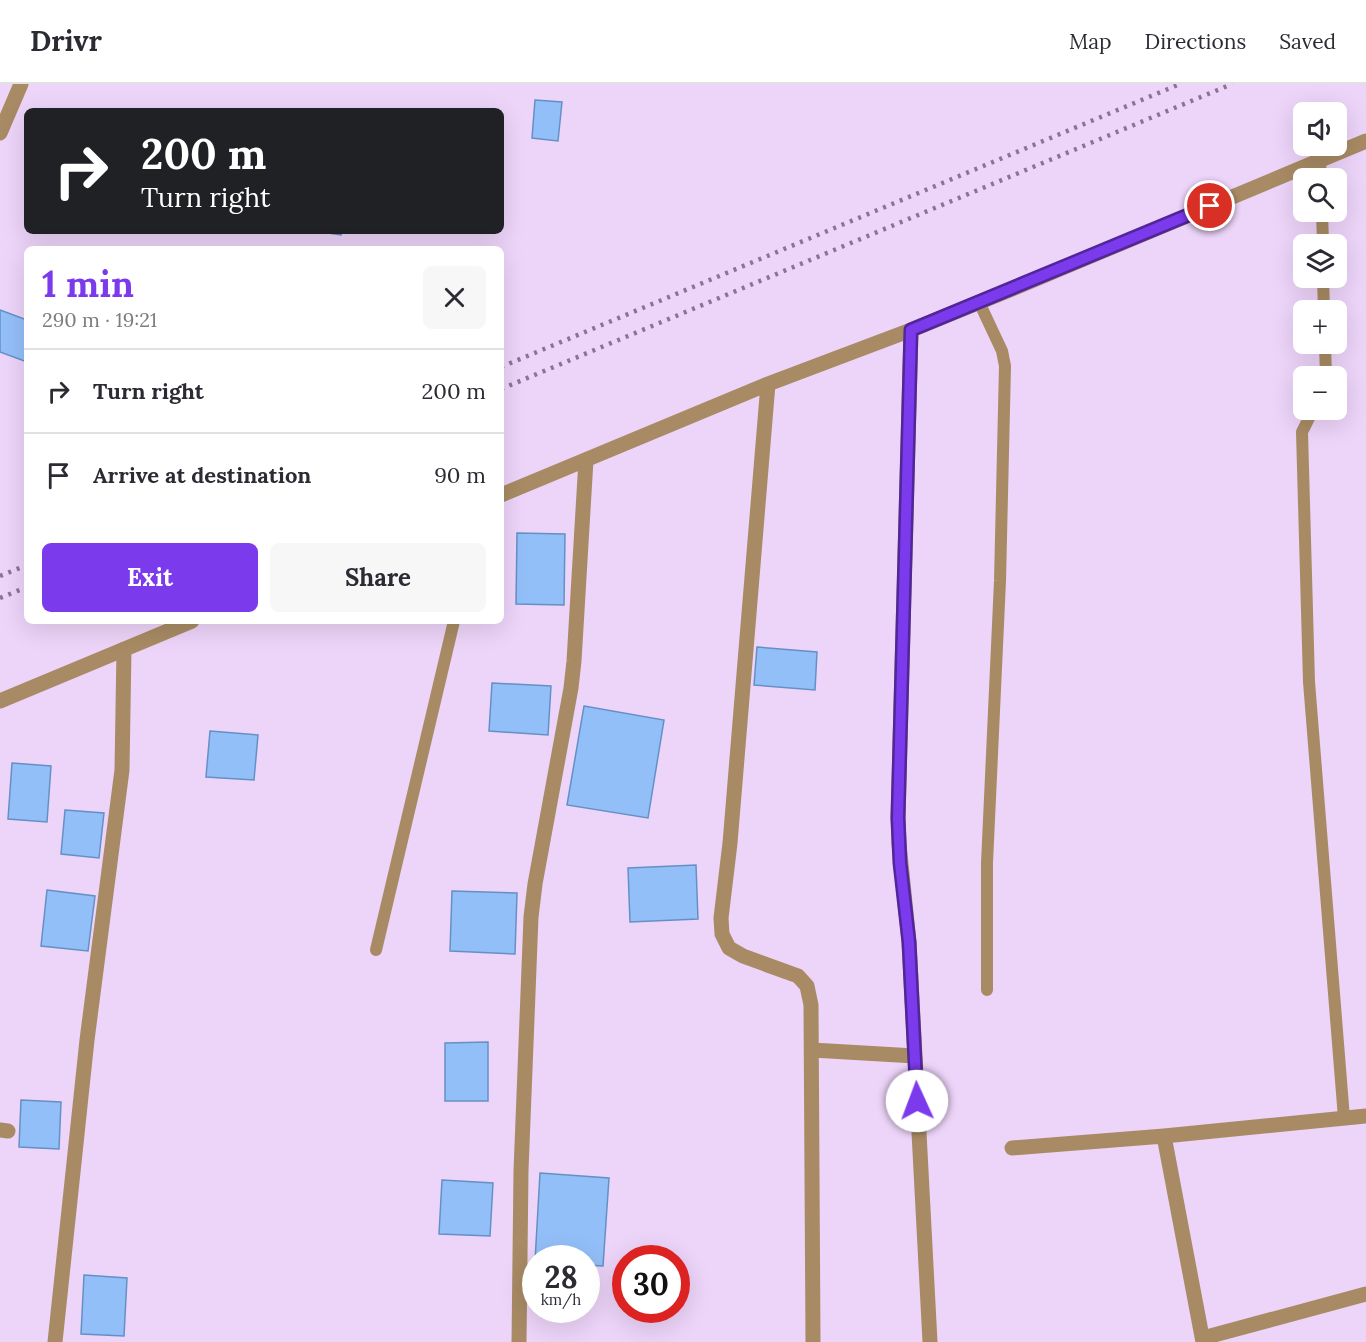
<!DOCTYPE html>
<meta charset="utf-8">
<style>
body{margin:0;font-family:Lora,serif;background:#f7f7f7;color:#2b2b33;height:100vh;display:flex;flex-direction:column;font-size:22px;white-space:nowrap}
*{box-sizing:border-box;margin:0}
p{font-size:20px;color:#7c7c81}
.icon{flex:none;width:33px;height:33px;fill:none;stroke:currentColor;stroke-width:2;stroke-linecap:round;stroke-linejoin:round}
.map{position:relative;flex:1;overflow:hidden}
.sheet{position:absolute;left:24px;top:162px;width:480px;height:378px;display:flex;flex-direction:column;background:#fff;border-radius:9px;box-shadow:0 6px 24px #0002}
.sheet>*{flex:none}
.guide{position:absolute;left:24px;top:24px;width:480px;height:126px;border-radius:9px;box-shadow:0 6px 24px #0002;background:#202124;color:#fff;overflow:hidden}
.tools{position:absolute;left:1293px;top:18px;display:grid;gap:12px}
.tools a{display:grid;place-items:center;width:54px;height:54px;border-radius:9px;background:#fff;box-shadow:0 6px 24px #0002;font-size:30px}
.speed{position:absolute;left:522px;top:1161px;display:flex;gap:12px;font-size:30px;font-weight:700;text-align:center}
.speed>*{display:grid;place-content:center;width:78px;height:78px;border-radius:50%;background:#fff;box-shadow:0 6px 24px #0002;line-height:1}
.speed small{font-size:15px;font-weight:400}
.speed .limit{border:9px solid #d22;background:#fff;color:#111}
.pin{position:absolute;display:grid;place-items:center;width:51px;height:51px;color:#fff;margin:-26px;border:3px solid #fff;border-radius:50%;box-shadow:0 2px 6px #0007}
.me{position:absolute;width:66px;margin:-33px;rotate:358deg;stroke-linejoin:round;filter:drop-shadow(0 0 4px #0008)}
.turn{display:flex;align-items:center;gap:21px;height:126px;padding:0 18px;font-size:27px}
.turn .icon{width:78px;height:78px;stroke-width:2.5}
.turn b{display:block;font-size:42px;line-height:51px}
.round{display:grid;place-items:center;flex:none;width:63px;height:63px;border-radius:9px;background:#f7f7f7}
.headline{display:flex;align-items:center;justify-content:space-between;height:102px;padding:0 18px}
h1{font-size:36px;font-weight:800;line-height:45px;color:#7c3aed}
.primary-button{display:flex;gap:12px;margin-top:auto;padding:12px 18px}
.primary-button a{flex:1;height:69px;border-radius:9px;background:#7c3aed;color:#fff;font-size:24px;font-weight:800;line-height:69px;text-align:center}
.primary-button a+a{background:#f7f7f7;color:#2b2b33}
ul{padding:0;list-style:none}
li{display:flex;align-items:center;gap:18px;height:84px;padding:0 18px;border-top:2px solid #e1e1e2}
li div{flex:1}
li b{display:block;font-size:22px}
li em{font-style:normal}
header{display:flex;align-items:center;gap:36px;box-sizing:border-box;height:84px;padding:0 30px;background:#fff;border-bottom:2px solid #e1e1e2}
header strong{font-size:28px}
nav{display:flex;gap:33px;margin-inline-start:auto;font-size:21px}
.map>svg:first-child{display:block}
</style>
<header>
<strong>Drivr</strong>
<nav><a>Map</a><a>Directions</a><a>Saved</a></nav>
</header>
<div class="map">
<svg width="1366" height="1258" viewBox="0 0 1366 1258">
<rect width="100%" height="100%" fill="#edd4f9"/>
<path fill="#93bff8" stroke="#6590c6" stroke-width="1.5" d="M 535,16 L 562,18 L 558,57 L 532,54 Z
M 314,147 L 342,147 L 341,151 Z
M 0,226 L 27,236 L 27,278 L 0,268 Z
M 517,449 L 565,450 L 564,521 L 516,520 Z
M 757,563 L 817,568 L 815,606 L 754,601 Z
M 492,599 L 551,602 L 548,651 L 489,647 Z
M 584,622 L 664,636 L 648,734 L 567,721 Z
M 210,647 L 258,651 L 254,696 L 206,693 Z
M 12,679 L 51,682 L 47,738 L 8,735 Z
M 65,726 L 104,729 L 99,774 L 61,770 Z
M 696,781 L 698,835 L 630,838 L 628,784 Z
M 47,806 L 95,812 L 88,867 L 41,862 Z
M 452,807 L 517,809 L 515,870 L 450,867 Z
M 488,958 L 488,1017 L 445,1017 L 445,959 Z
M 21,1016 L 61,1018 L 59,1065 L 19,1063 Z
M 540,1089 L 609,1094 L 603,1182 L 586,1181 L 586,1174 L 536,1174 L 535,1177 Z
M 442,1096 L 493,1099 L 490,1152 L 439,1150 Z
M 84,1191 L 127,1194 L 124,1252 L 81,1250 Z"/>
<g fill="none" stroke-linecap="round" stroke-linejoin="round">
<path stroke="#a88b64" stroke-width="12" d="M 1320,76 L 1321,94
M 1322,128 L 1323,160
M 1323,194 L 1324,226
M 979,218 L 1002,267 L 1005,282 L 1000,497 L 987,779 L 987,906
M 1325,260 L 1326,292
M 1313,326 L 1302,348 L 1309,598 L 1344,1034
M 376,866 L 454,537"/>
<path stroke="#a88b64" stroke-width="15" d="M 0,49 L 21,0
M 911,246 L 898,734 L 899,760 L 909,858 L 930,1258
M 768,300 L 730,759 L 721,834 L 722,850 L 729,864 L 743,872 L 798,892 L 807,902 L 811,921 L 813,1258
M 501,411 L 768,300 L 911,246 L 1012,205 L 1366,57
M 0,617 L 192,537
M 812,966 L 915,972
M 0,1046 L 8,1047
M 1164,1052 L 1203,1258
M 1012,1064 L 1164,1052 L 1366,1032
M 1203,1254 L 1366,1210
M 55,1258 L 87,956 L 122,686 L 124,565
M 519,1258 L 521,1087 L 531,833 L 535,800 L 571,604 L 574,577 L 586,376"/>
<path stroke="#897593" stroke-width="4.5" stroke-dasharray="3 6" stroke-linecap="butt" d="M 501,283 L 1180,0
M 501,305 L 1232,0
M 0,492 L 27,481
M 0,514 L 27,503"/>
</g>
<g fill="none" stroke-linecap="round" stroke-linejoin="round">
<defs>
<path id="route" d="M 917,1017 L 909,858 L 900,779 L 898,734 L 911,246 L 1210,122"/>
</defs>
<use href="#route" stroke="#51269a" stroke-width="15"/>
<use href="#route" stroke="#7c3aed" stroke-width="10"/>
</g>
</svg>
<div class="tools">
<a><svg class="icon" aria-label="sound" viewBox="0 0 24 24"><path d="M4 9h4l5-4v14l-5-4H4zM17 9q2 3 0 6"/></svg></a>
<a><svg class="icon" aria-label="search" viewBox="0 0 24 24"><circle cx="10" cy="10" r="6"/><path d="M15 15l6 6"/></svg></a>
<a><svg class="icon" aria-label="layers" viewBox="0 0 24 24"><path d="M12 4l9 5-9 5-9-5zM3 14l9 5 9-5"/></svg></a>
<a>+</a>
<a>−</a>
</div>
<div class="speed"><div>28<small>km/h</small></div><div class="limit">30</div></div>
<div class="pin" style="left:1210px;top:122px;background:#d93025"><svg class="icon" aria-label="arrive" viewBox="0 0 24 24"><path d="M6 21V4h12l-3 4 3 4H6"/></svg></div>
<svg class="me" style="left:917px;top:1017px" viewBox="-20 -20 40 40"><circle r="19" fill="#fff"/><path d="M0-13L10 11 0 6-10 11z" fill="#7c3aed"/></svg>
<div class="guide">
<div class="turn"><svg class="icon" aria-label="right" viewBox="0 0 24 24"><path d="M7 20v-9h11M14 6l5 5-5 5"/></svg><div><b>200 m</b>Turn right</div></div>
</div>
<section class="sheet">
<div class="headline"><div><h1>1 min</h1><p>290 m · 19:21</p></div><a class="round"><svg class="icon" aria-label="close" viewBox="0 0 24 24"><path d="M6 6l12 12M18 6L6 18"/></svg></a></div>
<ul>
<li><svg class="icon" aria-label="right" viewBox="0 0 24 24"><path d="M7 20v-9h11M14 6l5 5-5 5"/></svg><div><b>Turn right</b></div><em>200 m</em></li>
<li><svg class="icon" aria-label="arrive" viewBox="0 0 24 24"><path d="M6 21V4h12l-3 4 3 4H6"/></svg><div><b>Arrive at destination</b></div><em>90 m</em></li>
</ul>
<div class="primary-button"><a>Exit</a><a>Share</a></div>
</section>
</div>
